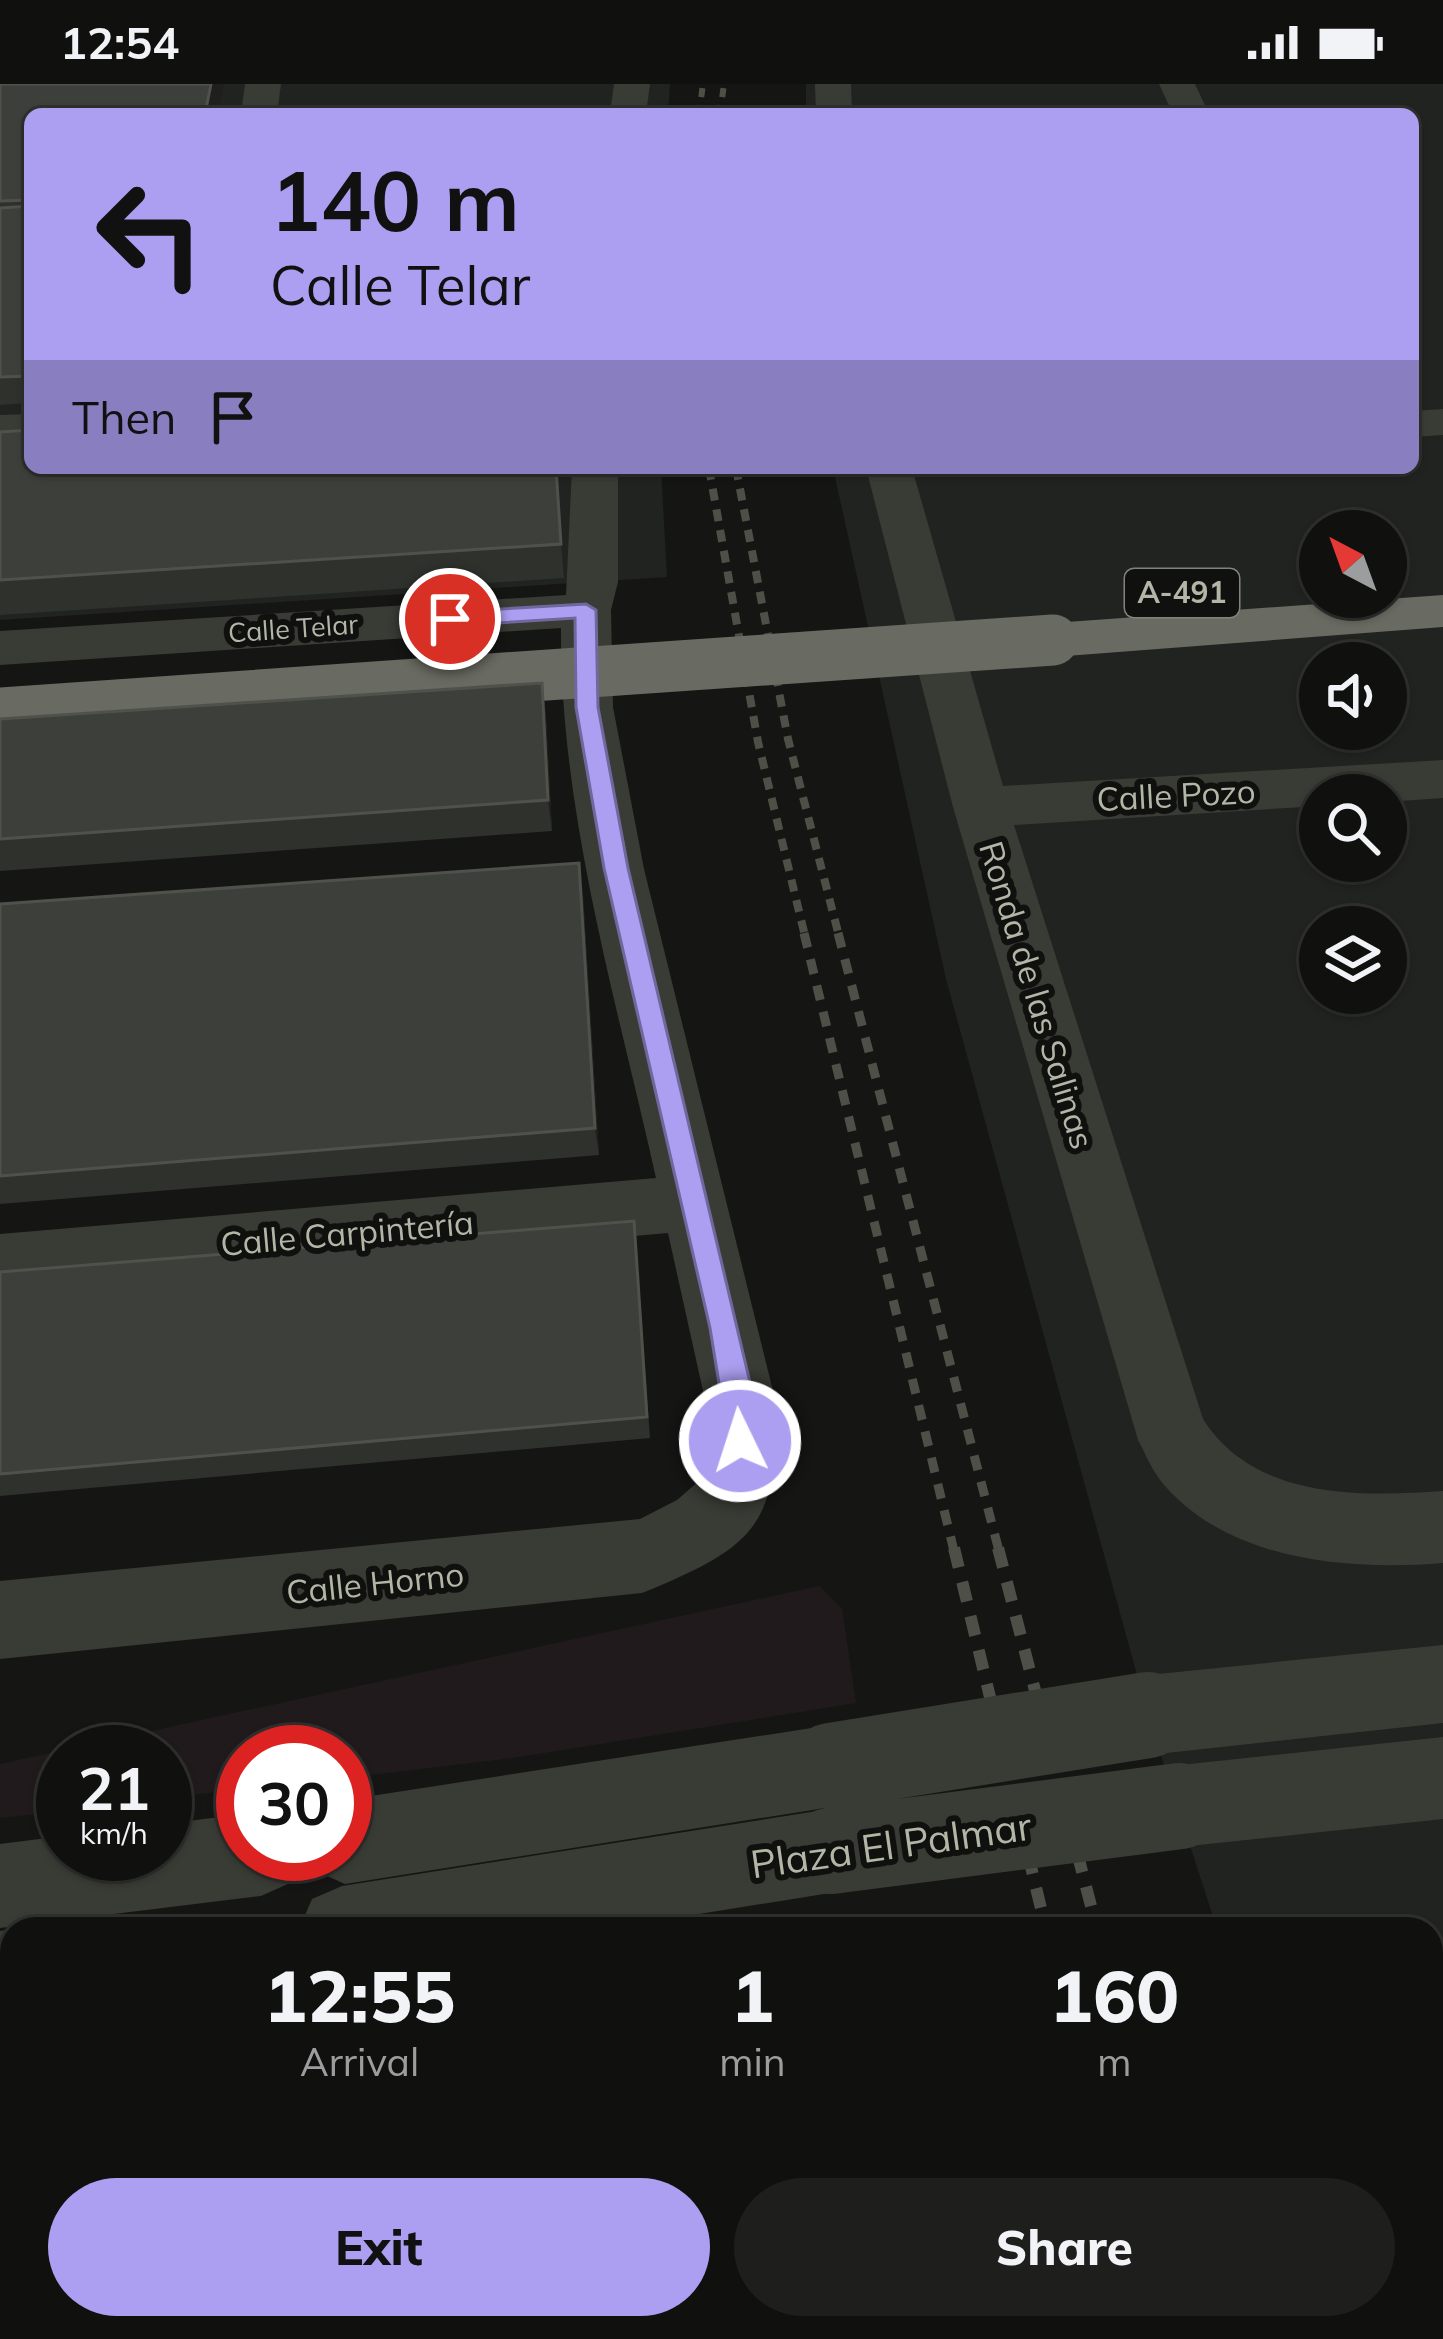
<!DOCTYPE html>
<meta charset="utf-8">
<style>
body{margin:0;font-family:Mulish,sans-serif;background:#1e1e1d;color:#f1f3f6;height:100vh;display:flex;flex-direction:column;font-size:45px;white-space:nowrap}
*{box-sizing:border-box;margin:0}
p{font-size:39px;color:#9c9d9e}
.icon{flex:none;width:66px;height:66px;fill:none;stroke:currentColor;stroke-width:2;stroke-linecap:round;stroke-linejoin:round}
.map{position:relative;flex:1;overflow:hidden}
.details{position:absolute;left:0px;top:1833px;width:1443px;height:423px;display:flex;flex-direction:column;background:#10100f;border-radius:36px 36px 0 0;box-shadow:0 3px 9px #0004,0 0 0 3px #30302f}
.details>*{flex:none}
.hud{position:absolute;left:24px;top:24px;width:1395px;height:366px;border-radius:18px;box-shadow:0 3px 9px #0004,0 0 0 3px #30302f;background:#ac9ff1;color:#111;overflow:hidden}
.needle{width:78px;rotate:319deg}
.fabs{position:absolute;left:1299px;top:426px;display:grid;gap:24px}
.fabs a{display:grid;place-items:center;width:108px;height:108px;border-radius:50%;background:#10100f;box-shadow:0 3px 9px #0004,0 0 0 3px #30302f;font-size:60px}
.speed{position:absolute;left:36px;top:1641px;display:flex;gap:24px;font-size:60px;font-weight:700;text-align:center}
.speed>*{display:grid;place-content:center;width:156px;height:156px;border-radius:50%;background:#10100f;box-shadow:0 3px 9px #0004,0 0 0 3px #30302f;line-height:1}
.speed small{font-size:30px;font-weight:400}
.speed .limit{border:18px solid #d22;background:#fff;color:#111}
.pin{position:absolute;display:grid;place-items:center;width:102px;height:102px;color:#fff;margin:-51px;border:6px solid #fff;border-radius:50%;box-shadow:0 3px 12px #0007}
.me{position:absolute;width:132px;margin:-66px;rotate:356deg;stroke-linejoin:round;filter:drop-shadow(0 0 9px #0008)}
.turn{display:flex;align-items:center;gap:42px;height:252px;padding:0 48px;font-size:54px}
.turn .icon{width:156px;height:156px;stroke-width:2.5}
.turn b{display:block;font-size:84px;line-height:102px}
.then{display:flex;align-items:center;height:114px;padding:0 48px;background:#0003;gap:24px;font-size:45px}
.eta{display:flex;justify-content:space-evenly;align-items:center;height:204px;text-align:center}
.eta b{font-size:72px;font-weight:800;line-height:84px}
.button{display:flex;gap:24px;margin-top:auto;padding:24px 48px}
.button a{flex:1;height:138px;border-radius:72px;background:#ac9ff1;color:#111;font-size:48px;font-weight:800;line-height:138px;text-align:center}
.button a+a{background:#1e1e1d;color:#f1f3f6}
.status{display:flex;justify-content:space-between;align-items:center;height:84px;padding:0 60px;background:#10100f;direction:ltr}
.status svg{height:33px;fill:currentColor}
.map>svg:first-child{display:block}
</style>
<div class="status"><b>12:54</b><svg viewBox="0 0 49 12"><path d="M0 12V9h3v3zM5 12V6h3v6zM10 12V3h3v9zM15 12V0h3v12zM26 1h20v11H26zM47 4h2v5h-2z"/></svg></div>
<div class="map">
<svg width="1443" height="2255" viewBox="0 0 1443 2255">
<rect width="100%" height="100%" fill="#151614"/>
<path fill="#212320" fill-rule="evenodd" d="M 0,0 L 670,0 L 668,30 L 30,30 L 30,384 L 661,384 L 667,493 L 0,536 Z
M 806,0 L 1443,0 L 1443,2255 L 1328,2255 L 1325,2244 L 1431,2244 L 1431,1845 L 1217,1845 L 1148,1631 L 946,895 L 833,384 L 1413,384 L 1413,30 L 806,30 ZM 1320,447 L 1386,447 L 1386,513 L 1320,513 ZM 1320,579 L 1386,579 L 1386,645 L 1320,645 ZM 1320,711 L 1386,711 L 1386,777 L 1320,777 ZM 1320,843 L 1386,843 L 1386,909 L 1320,909 Z"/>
<path fill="#211a1d" d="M 819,1502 L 842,1525 L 856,1619 L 512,1674 L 345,1694 L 345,1668 L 243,1668 L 243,1705 L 165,1714 L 165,1668 L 63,1668 L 63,1727 L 0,1734 L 0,1680 Z
M 12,1954 L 12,2060 L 0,2060 L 0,1956 Z"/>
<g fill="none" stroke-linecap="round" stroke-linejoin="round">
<path fill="#393b35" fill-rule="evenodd" d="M 245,0 L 281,0 L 277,30 L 241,30 Z
M 614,0 L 650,0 L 646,30 L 610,30 Z
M 815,0 L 851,0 L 852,30 L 816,30 Z
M 1159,0 L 1195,0 L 1209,30 L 1173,30 Z
M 1443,325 L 1443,351 L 1413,353 L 1413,327 Z
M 30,330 L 30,356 L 0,357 L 0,331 Z
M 572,384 L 618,384 L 618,498 L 611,526 L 613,623 L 644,785 L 773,1307 C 781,1437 761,1461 642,1509 L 0,1575 L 0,1497 L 640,1435 L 677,1416 L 700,1396 L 703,1307 L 668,1149 L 0,1208 L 0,1150 L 656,1094 C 616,914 560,729 561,544 L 0,581 L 0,547 L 566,511 Z
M 866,384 L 912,384 L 1003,702 L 1443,676 L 1443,714 L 1386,718 L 1386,711 L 1320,711 L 1320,722 L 1014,741 L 1203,1335 C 1254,1415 1359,1413 1443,1407 L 1443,1479 C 1348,1487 1225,1477 1160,1396 C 1151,1384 1145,1369 1138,1356 L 953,723 Z
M 1443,1561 L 1443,1639 L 1148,1671 L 1120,1659 L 1108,1631 L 1120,1603 L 1148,1591 Z
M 831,1641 L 860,1653 L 872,1682 L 860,1711 L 831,1723 L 345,1800 L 316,1787 L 308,1770 L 345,1770 L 345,1716 Z
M 1443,1653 L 1443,1735 L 1180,1763 L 1151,1751 L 1139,1722 L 1151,1693 L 1180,1681 Z
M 830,1725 L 859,1738 L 872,1767 L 859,1796 L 830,1809 L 606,1845 L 299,1845 L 312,1815 L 342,1802 Z
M 243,1730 L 243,1770 L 303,1770 L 290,1799 L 261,1812 L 0,1844 L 0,1760 L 63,1752 L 63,1770 L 165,1770 L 165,1740 Z
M 12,1845 L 12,1931 L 0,1933 L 0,1847 Z
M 1443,2089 L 1443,2255 L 1405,2255 L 1400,2244 L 1431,2244 L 1431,2094 Z
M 12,2183 L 12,2244 L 55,2244 L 50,2255 L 0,2255 L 0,2184 Z
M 906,2244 L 1002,2244 L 1005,2255 L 909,2255 Z"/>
<path fill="#696b62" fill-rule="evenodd" d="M 1443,511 L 1443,543 L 1053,573 L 1035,568 L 1028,556 L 1035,544 L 1053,539 Z"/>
<path stroke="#4e5048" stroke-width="6" stroke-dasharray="9 8" stroke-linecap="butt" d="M 699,30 L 703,0
M 720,30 L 724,0"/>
<path stroke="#4e5048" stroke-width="8" stroke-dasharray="12 9" stroke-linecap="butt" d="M 709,384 L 758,658 L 805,852
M 736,384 L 788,655 L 839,852"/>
<path stroke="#4e5048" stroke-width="9" stroke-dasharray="15 12" stroke-linecap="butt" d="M 804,849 L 954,1467
M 838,849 L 999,1467"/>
<path stroke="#4e5048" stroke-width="12" stroke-dasharray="20 15" stroke-linecap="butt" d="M 954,1464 L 1046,1845
M 998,1464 L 1097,1845
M 1141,2244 L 1144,2255
M 1198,2244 L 1201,2255"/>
<path stroke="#393b35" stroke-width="86" d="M 831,1682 L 1148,1631
M 830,1767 L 1180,1722"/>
<path stroke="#696b62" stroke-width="51" d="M 0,629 L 1053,556"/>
</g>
<path fill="#2f312d" d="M 0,0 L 224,0 L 219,30 L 30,30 L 30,319 L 0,321 Z
M 0,348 L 30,384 L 557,384 L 564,494 L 0,531 Z
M 542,599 L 546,632 L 552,747 L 0,787 L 0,635 Z
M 583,810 L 599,1071 L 0,1120 L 0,820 Z
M 634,1137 L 650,1354 L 0,1412 L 0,1188 Z"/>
<path fill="#1f201e" d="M 211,0 L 224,0 L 219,30 L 205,30 Z
M 556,384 L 557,384 L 564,494 L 561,460 Z
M 542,599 L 546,632 L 552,747 L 548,716 Z
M 579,779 L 583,810 L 599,1071 L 595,1044 Z"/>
<path fill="#3d3f3a" stroke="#4f524b" stroke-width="3" d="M 0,0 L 211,0 L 205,30 L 30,30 L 30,116 L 0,117 Z
M 30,122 L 30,292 L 0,293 L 0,124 Z
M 30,346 L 30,384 L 556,384 L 561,460 L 0,496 L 0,348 Z
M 542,599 L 548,716 L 0,755 L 0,635 Z
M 579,779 L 595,1044 L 0,1092 L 0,820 Z
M 634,1137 L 647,1333 L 0,1390 L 0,1188 Z"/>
<path fill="#ac9ff1" stroke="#70679d" stroke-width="3" d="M 586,520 L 596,526 L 598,623 L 628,784 L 752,1307 L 755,1357 L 751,1367 L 740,1371 L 730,1367 L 710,1244 L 604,784 L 576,623 L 575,534 L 450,542 L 440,535 L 450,528 Z"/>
<g text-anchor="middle" stroke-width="12" stroke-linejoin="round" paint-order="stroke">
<g font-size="27" fill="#b2b6a6" stroke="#10110f">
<text transform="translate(293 545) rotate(-4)" y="9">Calle Telar</text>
</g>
<rect fill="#10110f" stroke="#818479" stroke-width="3" x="1125" y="485" width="114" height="48" rx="9"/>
<g font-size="30" font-weight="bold" fill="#b2b6a6">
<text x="1182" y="519">A-491</text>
</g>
<g font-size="33" fill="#b2b6a6" stroke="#10110f">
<text transform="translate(1176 711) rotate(-3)" y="12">Calle Pozo</text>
<text transform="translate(1037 911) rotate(73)" y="12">Ronda de las Salinas</text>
<text transform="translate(347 1149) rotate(-5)" y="12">Calle Carpintería</text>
<text transform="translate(375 1499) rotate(-6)" y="12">Calle Horno</text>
</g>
<g font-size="39" fill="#b2b6a6" stroke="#10110f">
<text transform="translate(891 1761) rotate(-8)" y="14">Plaza El Palmar</text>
</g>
</g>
</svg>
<div class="fabs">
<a><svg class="needle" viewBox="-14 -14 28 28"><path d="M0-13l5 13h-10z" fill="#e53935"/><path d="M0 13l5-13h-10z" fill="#9c9d9e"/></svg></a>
<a><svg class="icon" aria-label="sound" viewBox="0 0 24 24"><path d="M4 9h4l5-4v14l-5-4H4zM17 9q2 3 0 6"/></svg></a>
<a><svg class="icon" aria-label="search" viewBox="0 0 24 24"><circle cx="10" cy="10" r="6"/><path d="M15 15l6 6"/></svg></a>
<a><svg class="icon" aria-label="layers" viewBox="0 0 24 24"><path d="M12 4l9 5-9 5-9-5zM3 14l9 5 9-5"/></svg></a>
</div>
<div class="speed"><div>21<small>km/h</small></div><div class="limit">30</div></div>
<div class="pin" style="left:450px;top:535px;background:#d93025"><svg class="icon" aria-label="arrive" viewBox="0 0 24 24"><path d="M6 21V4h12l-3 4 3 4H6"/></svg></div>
<svg class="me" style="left:740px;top:1357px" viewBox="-20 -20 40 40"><circle r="17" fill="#ac9ff1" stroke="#fff" stroke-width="3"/><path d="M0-11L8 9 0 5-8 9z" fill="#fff"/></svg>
<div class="hud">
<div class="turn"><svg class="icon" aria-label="left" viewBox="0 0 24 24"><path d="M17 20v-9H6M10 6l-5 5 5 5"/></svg><div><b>140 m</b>Calle Telar</div></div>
<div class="then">Then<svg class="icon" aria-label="arrive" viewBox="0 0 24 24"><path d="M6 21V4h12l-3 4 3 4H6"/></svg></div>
</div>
<section class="details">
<div class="eta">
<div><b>12:55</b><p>Arrival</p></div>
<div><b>1</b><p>min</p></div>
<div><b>160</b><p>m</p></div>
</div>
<div class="button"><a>Exit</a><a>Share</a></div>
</section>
</div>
